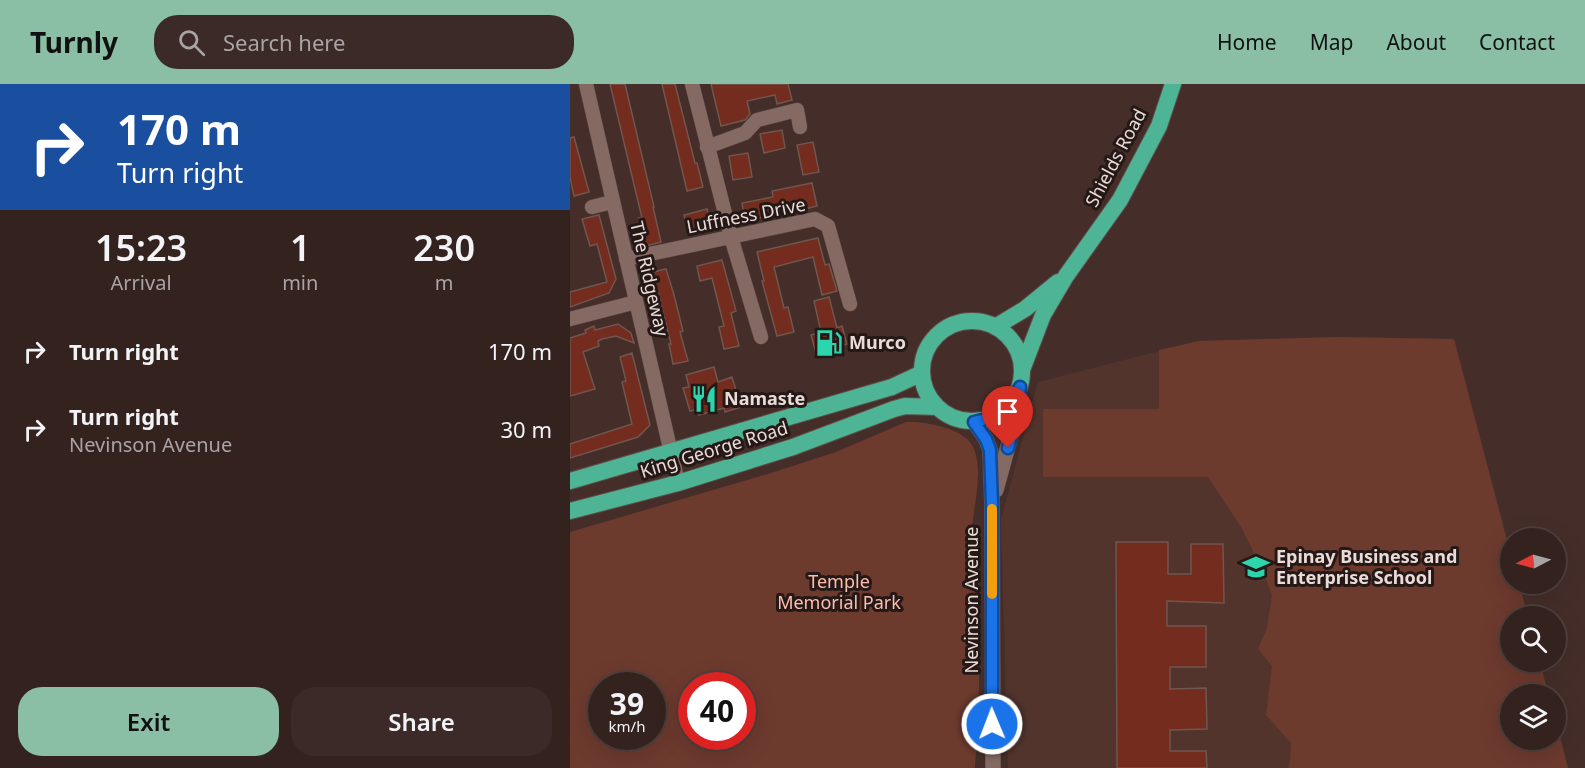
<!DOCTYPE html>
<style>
body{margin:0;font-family:"Noto Sans",sans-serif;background:#3c2a28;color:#f1f3f6;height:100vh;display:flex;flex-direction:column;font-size:22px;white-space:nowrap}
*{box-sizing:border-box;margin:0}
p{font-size:20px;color:#a9a4a4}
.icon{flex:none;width:33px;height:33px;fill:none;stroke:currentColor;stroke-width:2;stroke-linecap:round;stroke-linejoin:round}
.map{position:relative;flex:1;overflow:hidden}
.details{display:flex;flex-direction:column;background:#34221f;width:570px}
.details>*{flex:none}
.banner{background:#1a4fa0;color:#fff;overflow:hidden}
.needle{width:39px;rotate:264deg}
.tools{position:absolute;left:930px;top:444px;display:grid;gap:12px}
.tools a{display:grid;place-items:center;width:66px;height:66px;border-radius:50%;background:#34221f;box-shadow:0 6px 24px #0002,0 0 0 2px #4e3f3d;font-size:30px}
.speed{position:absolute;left:18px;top:588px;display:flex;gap:12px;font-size:30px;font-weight:700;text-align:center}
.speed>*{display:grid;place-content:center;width:78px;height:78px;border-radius:50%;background:#34221f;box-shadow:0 6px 24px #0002,0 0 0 2px #4e3f3d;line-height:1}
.speed small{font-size:15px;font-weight:400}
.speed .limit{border:9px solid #d22;background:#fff;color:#111}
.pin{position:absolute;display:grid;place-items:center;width:51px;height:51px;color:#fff;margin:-62px -26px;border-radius:50% 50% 50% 0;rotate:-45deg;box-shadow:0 0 6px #0007}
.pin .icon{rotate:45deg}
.me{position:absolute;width:66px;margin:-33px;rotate:359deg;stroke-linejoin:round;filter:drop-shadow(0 0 4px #0008)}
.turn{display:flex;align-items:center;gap:21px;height:126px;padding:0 18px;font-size:27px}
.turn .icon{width:78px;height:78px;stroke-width:2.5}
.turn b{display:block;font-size:42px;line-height:51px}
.eta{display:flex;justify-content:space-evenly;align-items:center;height:102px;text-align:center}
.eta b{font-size:36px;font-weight:600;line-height:42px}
.primary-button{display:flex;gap:12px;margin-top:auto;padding:12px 18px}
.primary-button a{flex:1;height:69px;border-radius:24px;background:#8abfa5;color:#111;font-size:24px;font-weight:600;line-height:69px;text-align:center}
.primary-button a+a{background:#3c2a28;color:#f1f3f6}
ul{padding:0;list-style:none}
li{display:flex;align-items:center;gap:18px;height:78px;padding:0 18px}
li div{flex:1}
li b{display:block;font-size:22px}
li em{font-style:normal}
header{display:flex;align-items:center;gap:36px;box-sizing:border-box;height:84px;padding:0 30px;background:#8abfa5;color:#111}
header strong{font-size:28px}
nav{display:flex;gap:33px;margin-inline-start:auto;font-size:21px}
.search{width:420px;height:54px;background:#3c2a28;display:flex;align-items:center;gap:15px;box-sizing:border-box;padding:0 21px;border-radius:24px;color:#a9a4a4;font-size:22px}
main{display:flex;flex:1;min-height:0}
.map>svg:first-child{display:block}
</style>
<header>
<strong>Turnly</strong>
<div class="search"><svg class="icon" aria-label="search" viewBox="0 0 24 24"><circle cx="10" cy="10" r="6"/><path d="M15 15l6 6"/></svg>Search here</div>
<nav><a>Home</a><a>Map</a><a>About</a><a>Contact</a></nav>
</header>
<main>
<section class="details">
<div class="banner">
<div class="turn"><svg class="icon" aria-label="right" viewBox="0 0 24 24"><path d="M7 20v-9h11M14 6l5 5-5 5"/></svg><div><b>170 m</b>Turn right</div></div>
</div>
<div class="eta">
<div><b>15:23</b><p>Arrival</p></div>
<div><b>1</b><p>min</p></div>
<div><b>230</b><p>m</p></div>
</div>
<ul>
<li><svg class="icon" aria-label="right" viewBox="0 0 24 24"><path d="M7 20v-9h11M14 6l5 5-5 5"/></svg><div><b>Turn right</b></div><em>170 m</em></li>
<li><svg class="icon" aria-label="right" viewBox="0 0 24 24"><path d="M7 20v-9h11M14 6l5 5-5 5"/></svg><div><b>Turn right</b><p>Nevinson Avenue</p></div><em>30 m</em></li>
</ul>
<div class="primary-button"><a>Exit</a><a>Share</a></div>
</section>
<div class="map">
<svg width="1015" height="684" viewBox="0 0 1015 684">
<rect width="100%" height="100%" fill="#452e29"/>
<path fill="#52342d" d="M 766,253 L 884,255 L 940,466 L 940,500 L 949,500 L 958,532 L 940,532 L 940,578 L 970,578 L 979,610 L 940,610 L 940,656 L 986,656 L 986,636 L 998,684 L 438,684 L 431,436 L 468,298 L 629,257 Z"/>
<path fill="#6d3a2e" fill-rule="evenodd" d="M 766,253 L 884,255 L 940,468 L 940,500 L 949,500 L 958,532 L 940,532 L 940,578 L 970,578 L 978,610 L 940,610 L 940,656 L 986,656 L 986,637 L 998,684 L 718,684 L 720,678 L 721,659 L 696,631 L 702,582 L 688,565 L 697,544 L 702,511 L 693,487 L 671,443 L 638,393 L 473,393 L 473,325 L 589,325 L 589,266 L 629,257 Z
M 336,338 C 354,337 393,344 402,361 C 415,384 403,422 402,447 C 400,478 407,507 408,538 C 410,574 409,611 408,648 C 408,660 405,672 405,684 L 0,684 L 0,448 L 201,389 L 266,368 ZM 32,602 L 82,602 L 82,652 L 32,652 ZM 122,602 L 172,602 L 172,652 L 122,652 Z"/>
<path fill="#732c1d" stroke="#6f564f" stroke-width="1.5" d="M 40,0 L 55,0 L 84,123 L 83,123 L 91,158 L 76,162 L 69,134 L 72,134 Z
M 92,0 L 105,0 L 125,79 L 127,79 L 133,103 L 117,107 Z
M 141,0 L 218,0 L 222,16 L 207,20 L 205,11 L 177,17 L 180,30 L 175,36 L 151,42 Z
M 212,46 L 215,64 L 194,69 L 190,50 Z
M 4,53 L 19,108 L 4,112 L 0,93 L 0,54 Z
M 243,58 L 249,88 L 233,91 L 227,61 Z
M 178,69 L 182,93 L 163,96 L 159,72 Z
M 242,99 L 247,122 L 235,125 L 233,119 L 197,126 L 198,132 L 175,137 L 172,119 L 203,113 L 202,107 Z
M 137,125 L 141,143 L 118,148 L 114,131 Z
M 29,131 L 46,195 L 39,209 L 0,223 L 0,208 L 37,198 L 27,160 L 20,162 L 12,135 Z
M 248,154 L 255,181 L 259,180 L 267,207 L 252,211 L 243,173 L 204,183 L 214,224 L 218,223 L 224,248 L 207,252 L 192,197 L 194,197 L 187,168 Z
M 152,176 L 166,227 L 161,229 L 169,262 L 154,265 L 149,243 L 154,242 L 142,194 L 130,197 L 127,182 Z
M 96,185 L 104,211 L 113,247 L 110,248 L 118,277 L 103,280 L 99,260 L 101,260 L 83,188 Z
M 259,213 L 267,244 L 272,242 L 277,260 L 246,269 L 241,251 L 251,248 L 244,217 Z
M 48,240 L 61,249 L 64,259 L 46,252 L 32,255 L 28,257 L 29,262 L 13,268 L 25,305 L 0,312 L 0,254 L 16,249 L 15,246 L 24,242 L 25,246 Z
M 62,269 L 80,341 L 68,353 L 0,374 L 0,360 L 62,340 L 52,298 L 56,297 L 50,273 Z
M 144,283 L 148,298 L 162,293 L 171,323 L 155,328 L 154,324 L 129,331 L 128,325 L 120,327 L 113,304 L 119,303 L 116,291 Z
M 546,458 L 598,458 L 598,490 L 621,490 L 621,460 L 653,460 L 654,519 L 597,517 L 597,542 L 636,542 L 636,583 L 600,583 L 600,605 L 636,604 L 637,645 L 600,646 L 600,667 L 636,667 L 637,684 L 547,684 Z"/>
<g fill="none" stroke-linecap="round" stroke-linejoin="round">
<defs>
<path id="minor" d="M 16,0 L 108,399
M 122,0 L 161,153 L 191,253
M 137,63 L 175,49 L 187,36 L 227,26 L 230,43
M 22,123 L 42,118
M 56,175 L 245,135 L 258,142 L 280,220
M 0,235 L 66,218"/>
<path id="tertiary" d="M 404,338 L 416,355 L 420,366 L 422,420 L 423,684
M 426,406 L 446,333 L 449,303"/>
<path id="trunk" d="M352 287a50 50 0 1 1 100 0a50 50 0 1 1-100 0Z
M 425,243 L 455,225 L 488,198
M 452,286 L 473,231 L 496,192 L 550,116 L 589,42 L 603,0
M 0,397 L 322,303 L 352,289
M 0,427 L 108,399 L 223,363 L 324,325 L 335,322 L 367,323"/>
</defs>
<use href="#minor" stroke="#604d48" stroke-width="15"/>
<use href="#tertiary" stroke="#604d48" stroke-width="16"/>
<use href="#trunk" stroke="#604d48" stroke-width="18"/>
<use href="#minor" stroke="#856a64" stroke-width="14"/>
<use href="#tertiary" stroke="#856a64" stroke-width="15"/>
<use href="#trunk" stroke="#4eb496" stroke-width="16"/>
</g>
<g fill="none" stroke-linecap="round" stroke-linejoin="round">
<defs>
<path id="route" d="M 422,640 L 422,420 L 420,366 L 416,355 L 404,338 C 429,333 438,325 450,303 L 446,333 L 438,364"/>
</defs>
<use href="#route" stroke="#114b97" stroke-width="15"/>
<use href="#route" stroke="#1a73e8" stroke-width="10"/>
<path stroke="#f59e0b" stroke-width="10" d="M 422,510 L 422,425"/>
</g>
<defs>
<symbol id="fuel-bare" viewBox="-9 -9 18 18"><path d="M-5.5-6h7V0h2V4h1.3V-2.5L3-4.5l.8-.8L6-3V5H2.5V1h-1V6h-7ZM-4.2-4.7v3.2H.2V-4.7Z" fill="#2cd5ab" stroke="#241917" stroke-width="2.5" paint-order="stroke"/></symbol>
<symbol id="restaurant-bare" viewBox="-9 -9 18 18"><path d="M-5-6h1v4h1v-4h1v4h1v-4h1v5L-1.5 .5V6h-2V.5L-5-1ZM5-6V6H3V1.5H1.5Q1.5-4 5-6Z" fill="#2cd5ab" stroke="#241917" stroke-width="2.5" paint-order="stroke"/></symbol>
<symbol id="school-bare" viewBox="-9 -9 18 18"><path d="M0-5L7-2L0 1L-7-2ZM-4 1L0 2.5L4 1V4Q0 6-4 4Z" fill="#2cd5ab" stroke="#241917" stroke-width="2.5" paint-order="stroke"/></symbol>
</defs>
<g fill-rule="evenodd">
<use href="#fuel-bare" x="240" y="240" width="38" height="38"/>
<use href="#restaurant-bare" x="115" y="296" width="38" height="38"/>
<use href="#school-bare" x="667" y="464" width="38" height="38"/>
</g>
<g text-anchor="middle" stroke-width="6" stroke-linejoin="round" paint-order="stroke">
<g font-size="18" fill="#eadbd7" stroke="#241917">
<text transform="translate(546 74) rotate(-62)" y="6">Shields Road</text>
<text transform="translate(176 132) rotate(-11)" y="6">Luffness Drive</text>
<text transform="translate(79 195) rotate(77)" y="6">The Ridgeway</text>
<text transform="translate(144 366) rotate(-17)" y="6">King George Road</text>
<text transform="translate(402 516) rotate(-90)" y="6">Nevinson Avenue</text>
</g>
<g font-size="18" font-weight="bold" fill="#eadbd7" stroke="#241917" text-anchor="start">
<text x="279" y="265">Murco</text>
<text x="154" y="321">Namaste</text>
<text x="706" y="479">Epinay Business and<tspan x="706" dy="21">Enterprise School</tspan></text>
</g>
<g font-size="18" fill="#ffbdad" stroke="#241917">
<text x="269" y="504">Temple<tspan x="269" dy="21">Memorial Park</tspan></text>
</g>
</g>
</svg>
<div class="tools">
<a><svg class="needle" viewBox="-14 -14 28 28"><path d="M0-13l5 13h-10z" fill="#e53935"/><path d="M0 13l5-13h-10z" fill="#a9a4a4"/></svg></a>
<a><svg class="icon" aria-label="search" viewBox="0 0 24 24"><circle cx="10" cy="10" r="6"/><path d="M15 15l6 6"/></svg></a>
<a><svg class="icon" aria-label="layers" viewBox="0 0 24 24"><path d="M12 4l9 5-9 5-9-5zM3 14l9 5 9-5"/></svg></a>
</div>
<div class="speed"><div>39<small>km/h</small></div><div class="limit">40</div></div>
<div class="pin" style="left:438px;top:364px;background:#d93025"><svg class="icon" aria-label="arrive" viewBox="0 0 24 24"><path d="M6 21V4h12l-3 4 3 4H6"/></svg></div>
<svg class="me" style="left:422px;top:640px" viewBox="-20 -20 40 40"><circle r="17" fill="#1a73e8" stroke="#fff" stroke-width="3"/><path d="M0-11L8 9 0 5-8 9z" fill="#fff"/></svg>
</div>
</main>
